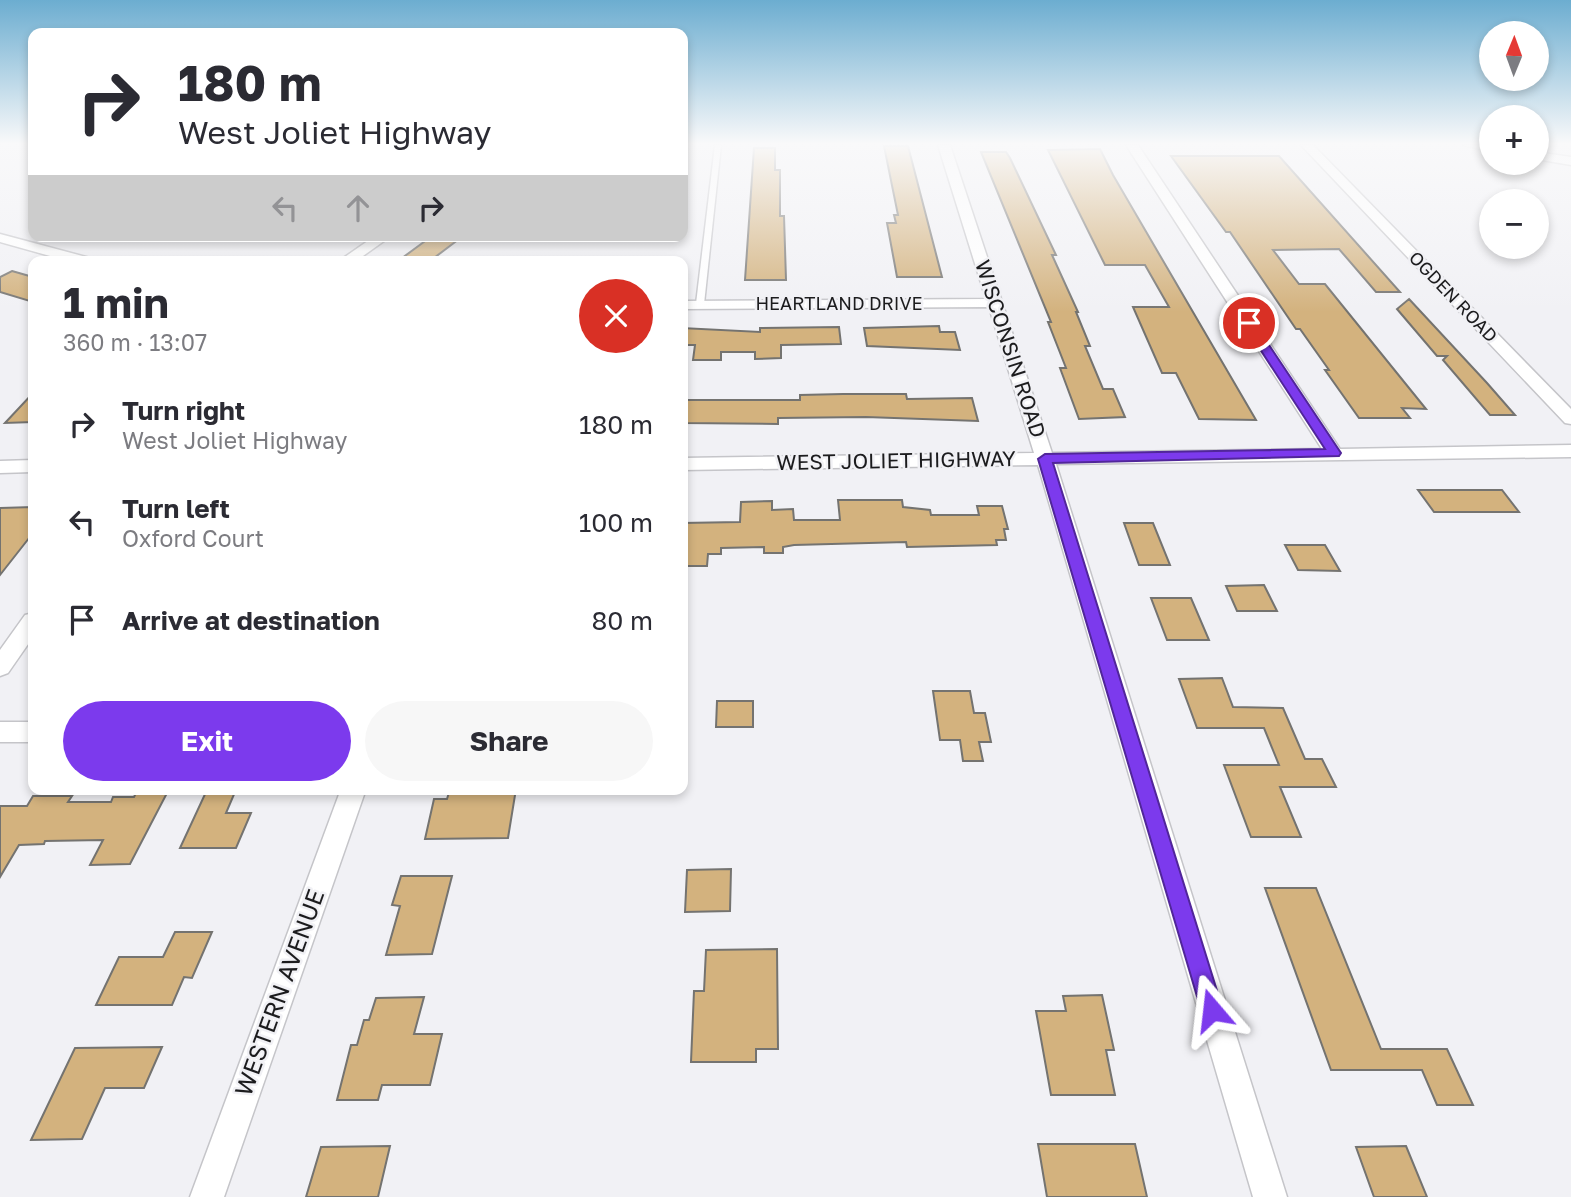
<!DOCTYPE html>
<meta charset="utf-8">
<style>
body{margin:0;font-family:"Golos Text",sans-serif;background:#f7f7f7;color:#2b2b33;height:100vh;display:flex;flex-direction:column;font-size:26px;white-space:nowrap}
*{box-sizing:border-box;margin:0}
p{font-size:23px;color:#7c7c81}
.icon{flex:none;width:38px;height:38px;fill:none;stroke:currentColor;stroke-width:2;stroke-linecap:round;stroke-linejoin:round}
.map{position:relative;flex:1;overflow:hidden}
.drawer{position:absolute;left:28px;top:256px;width:660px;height:539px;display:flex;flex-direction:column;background:#fff;border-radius:14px;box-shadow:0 4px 10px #0003}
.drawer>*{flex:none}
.top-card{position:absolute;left:28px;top:28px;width:660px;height:214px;border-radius:14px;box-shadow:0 4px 10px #0003;background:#fff;color:#2b2b33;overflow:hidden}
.needle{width:46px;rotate:1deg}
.tools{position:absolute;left:1479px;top:21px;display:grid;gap:14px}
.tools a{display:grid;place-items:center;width:70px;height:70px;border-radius:50%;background:#fff;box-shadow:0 4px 10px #0003;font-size:35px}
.pin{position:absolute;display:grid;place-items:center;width:60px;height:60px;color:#fff;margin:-30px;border:4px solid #fff;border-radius:50%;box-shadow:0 2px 7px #0007}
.me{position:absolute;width:77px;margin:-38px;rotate:343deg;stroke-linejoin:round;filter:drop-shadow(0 0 5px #0008)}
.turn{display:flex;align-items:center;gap:24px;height:147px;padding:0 35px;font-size:32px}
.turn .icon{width:91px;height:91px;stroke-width:2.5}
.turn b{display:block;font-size:49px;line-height:60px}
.lanes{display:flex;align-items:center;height:66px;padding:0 35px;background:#0003;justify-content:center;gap:35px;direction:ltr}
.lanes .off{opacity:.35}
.round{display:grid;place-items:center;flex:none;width:74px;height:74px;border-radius:37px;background:#f7f7f7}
.head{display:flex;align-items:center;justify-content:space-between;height:119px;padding:0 35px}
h1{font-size:42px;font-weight:700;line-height:52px}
.action{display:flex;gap:14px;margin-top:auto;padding:14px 35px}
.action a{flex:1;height:80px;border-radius:42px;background:#7c3aed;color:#fff;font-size:28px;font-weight:700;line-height:80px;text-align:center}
.action a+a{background:#f7f7f7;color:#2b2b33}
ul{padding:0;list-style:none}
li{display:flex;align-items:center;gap:21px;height:98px;padding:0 35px}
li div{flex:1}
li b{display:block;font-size:26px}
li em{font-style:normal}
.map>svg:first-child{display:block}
</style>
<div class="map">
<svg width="1571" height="1197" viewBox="0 0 1571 1197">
<rect width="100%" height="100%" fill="#f1f1f5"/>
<path fill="#d3b27e" stroke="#747370" stroke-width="2" d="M 884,146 L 908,146 L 942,277 L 897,277 L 887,223 L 896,223 L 894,215 L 898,215 Z
M 754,148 L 775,148 L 775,170 L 780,170 L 780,216 L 784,216 L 786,280 L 745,280 Z
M 1100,149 L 1113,175 L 1256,420 L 1199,419 L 1176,373 L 1162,373 L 1133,307 L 1169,307 L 1145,265 L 1105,265 L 1048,150 Z
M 981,152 L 1006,152 L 1010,158 L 1056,255 L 1052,255 L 1078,312 L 1076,312 L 1090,346 L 1085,346 L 1103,389 L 1113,389 L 1125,417 L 1079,419 L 1060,368 L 1066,368 L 1048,322 L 1051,322 Z
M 1171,156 L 1279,156 L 1400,292 L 1376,292 L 1339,249 L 1273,250 L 1299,284 L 1325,284 L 1426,409 L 1402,408 L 1410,418 L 1359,418 L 1325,370 L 1329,370 L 1300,329 L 1296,329 L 1230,232 L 1226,232 Z
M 432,236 L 463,236 L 430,261 L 398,261 Z
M 12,271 L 33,277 L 33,302 L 0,292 L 0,277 Z
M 1409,299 L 1487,383 L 1515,415 L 1490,415 L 1443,360 L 1447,356 L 1437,356 L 1397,309 Z
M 939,326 L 940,332 L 955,332 L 960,350 L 867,346 L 864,328 Z
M 839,327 L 841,344 L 781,345 L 781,358 L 755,359 L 755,352 L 721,352 L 721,360 L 693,360 L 695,345 L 682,345 L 682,328 L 760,332 L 760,328 Z
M 33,393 L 33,422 L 5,423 Z
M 843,394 L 906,394 L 907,399 L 972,398 L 978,421 L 866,417 L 778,418 L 778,424 L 682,423 L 682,400 L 800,400 L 800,395 Z
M 1418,490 L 1502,490 L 1519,512 L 1434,512 Z
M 838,500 L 902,500 L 903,507 L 930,510 L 931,515 L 979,515 L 977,506 L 1002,506 L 1008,529 L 1004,529 L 1006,540 L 996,540 L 997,545 L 907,547 L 906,542 L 794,545 L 783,547 L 783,553 L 764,553 L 764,547 L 721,548 L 721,554 L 708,554 L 707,566 L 682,566 L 682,523 L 740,522 L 741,502 L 772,501 L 772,510 L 793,509 L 794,520 L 840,520 Z
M 33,507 L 33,533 L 0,575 L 0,508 Z
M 1124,523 L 1153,523 L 1170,565 L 1139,565 Z
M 1285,545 L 1325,545 L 1340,571 L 1298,570 Z
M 1264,585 L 1277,611 L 1237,611 L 1226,586 Z
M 1151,598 L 1191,598 L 1209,640 L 1167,640 Z
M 1222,678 L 1233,707 L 1283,708 L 1305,759 L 1322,759 L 1336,787 L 1280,787 L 1301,837 L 1251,837 L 1224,765 L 1279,765 L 1264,728 L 1197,728 L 1179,679 Z
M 933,691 L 970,691 L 974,713 L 985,713 L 991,742 L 979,742 L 983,761 L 963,761 L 960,740 L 940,740 Z
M 717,701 L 753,701 L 753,727 L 716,727 Z
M 450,789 L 516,789 L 508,838 L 425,839 L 434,799 L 447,799 Z
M 206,792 L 235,792 L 226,813 L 251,813 L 236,848 L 180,848 Z
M 136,793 L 167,793 L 130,864 L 90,865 L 103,840 L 45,841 L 44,844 L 19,845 L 0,877 L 0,806 L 27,806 L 33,796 L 72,796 L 68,802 L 111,802 L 113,797 L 134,797 Z
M 731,869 L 730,911 L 685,912 L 687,870 Z
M 401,876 L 452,876 L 432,954 L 386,955 L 400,906 L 392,905 Z
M 1265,888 L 1316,888 L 1381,1049 L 1447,1049 L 1473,1105 L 1437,1105 L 1422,1070 L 1331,1070 Z
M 175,932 L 212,932 L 192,978 L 184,977 L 172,1005 L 96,1005 L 119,957 L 163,957 Z
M 777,949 L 778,1049 L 756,1049 L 756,1062 L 691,1062 L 694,991 L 704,991 L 706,950 Z
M 1102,995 L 1114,1050 L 1106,1050 L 1115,1095 L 1051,1095 L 1036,1011 L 1066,1011 L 1063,996 Z
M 424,997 L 414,1034 L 442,1034 L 430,1085 L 382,1085 L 378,1100 L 337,1100 L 351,1045 L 357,1045 L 364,1020 L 369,1020 L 376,998 Z
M 162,1047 L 144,1088 L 105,1088 L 82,1139 L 31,1140 L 75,1048 Z
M 1038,1144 L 1135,1144 L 1147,1197 L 1047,1197 Z
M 390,1146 L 378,1197 L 306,1197 L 321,1147 Z
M 1406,1146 L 1427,1197 L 1374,1197 L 1356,1147 Z"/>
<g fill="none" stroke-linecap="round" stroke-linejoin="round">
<defs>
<path id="service" d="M 715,145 L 721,145 L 704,304 L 700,306 L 696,304 Z"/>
<path id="minor" d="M 938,145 L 950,145 L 1052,453 L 1322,449 L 1126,145 L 1138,145 L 1340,449 L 1571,445 L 1571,457 L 1056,464 L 1287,1197 L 1253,1197 L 1038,465 L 682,470 L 682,458 L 1034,453 L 989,307 L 682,309 L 682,301 L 986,299 Z
M 1301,145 L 1313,145 L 1571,409 L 1571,424 L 1565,423 Z
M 1463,145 L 1491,145 L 1491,151 Z
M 1536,152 L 1571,157 L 1571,165 L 1536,159 Z
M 0,234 L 90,258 L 92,261 L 68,261 L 0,242 Z
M 375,236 L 391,236 L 356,261 L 339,261 Z
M 33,460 L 33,472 L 0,473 L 0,461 Z
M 33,613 L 33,637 L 8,673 L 0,676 L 0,650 L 25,615 Z
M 0,722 L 33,722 L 33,742 L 0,742 Z
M 341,789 L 366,789 L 224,1197 L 190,1197 Z"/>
</defs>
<use href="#service" stroke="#c5c5c9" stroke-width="3"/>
<use href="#minor" stroke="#c5c5c9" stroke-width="3"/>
<use href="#service" fill="#fff" fill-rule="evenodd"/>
<use href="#minor" fill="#fff" fill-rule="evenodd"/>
</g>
<linearGradient id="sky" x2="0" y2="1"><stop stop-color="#6cadd0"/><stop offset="0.46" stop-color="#f9f9fa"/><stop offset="1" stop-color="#f9f9fa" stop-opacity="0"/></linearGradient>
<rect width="1571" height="312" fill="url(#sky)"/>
<path fill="#7c3aed" stroke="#51269a" stroke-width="2" d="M 1245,321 L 1253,321 L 1341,453 L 1339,456 L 1053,463 L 1223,1010 L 1220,1018 L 1212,1022 L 1204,1018 L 1201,1010 L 1038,459 L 1045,454 L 1325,449 L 1243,323 Z"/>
<g text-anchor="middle" stroke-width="5" stroke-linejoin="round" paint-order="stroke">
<g font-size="18" fill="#1c1c1e" stroke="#f1f1f5">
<text transform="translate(1453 297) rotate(46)" y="6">OGDEN ROAD</text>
<text x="839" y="310">HEARTLAND DRIVE</text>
</g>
<g font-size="21" fill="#1c1c1e" stroke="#f1f1f5">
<text transform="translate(1010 349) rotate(72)" y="7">WISCONSIN ROAD</text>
<text transform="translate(896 461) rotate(-1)" y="7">WEST JOLIET HIGHWAY</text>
</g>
<g font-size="24" fill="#1c1c1e" stroke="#f1f1f5">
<text transform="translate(280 993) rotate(-70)" y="8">WESTERN AVENUE</text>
</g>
</g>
</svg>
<div class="tools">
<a><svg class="needle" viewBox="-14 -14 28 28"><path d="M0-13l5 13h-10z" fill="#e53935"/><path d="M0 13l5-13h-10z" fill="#7c7c81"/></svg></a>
<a>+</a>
<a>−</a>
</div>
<div class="pin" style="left:1249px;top:323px;background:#d93025"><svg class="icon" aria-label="arrive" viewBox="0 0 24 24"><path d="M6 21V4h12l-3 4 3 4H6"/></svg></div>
<svg class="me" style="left:1212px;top:1010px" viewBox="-20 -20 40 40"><path d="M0-17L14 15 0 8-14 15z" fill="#7c3aed" stroke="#fff" stroke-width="4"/></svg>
<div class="top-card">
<div class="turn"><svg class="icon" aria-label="right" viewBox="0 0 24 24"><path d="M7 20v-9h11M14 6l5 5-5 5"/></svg><div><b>180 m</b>West Joliet Highway</div></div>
<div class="lanes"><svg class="icon off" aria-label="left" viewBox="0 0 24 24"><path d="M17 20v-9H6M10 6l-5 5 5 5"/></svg><svg class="icon off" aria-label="ahead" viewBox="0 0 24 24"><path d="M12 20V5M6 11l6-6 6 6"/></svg><svg class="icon" aria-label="right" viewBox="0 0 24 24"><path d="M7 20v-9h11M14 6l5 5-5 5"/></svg></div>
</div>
<section class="drawer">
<div class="head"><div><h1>1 min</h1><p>360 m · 13:07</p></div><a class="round" style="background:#d93025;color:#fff"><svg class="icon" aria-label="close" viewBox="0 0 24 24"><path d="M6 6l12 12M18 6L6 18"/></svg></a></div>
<ul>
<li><svg class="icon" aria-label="right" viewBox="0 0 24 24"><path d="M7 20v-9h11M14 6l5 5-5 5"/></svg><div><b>Turn right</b><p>West Joliet Highway</p></div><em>180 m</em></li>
<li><svg class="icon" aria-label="left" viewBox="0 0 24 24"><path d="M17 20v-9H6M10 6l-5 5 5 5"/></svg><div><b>Turn left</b><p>Oxford Court</p></div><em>100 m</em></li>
<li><svg class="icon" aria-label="arrive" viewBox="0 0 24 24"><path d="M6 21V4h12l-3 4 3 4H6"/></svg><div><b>Arrive at destination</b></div><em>80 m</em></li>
</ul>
<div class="action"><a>Exit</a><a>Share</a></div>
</section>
</div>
